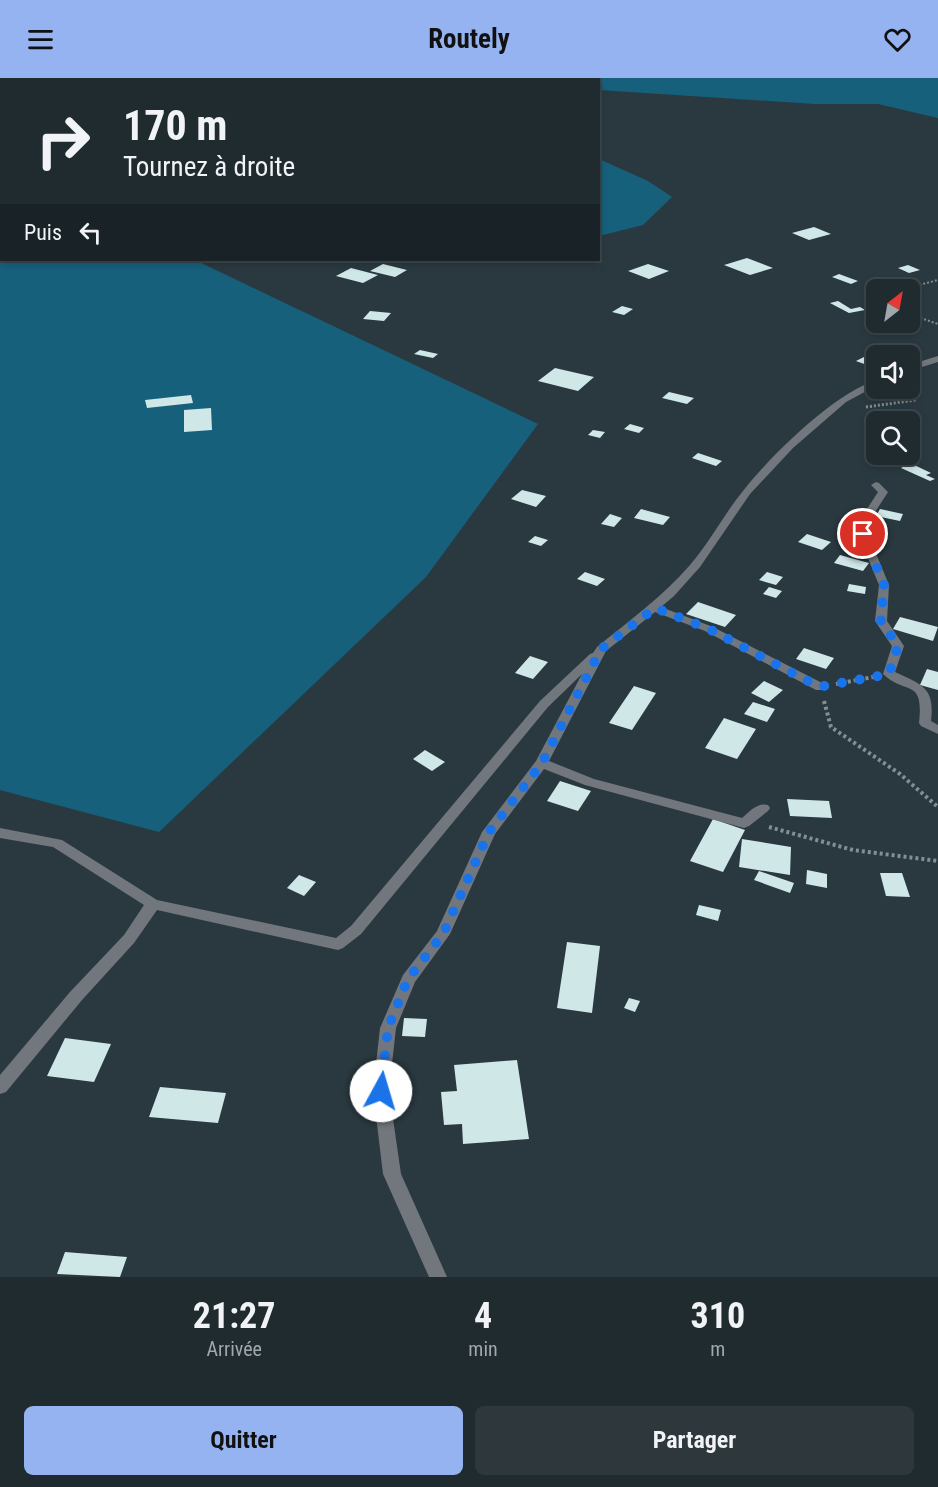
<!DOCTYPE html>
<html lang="fr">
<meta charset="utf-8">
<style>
body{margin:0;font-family:"Roboto Condensed",sans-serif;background:#2d373c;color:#f1f3f6;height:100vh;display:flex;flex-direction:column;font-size:22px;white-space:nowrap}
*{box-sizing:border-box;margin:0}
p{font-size:20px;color:#a2a7ab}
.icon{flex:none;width:33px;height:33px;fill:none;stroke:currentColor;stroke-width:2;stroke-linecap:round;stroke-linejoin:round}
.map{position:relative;height:1199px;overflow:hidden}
.panel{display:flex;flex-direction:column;background:#202b30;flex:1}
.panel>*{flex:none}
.hud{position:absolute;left:0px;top:0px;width:600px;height:183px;box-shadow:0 3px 9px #0003,0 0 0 2px #3d474c;background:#202b30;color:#f1f3f6;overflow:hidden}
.needle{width:39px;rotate:31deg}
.fabs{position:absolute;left:866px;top:201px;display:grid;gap:12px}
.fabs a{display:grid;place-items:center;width:54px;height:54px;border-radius:9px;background:#202b30;box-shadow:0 3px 9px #0003,0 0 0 2px #3d474c;font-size:30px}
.pin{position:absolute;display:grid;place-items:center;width:51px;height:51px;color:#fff;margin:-26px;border:3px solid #fff;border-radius:50%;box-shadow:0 2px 6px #0007}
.me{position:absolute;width:66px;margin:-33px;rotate:6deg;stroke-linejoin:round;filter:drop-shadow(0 0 4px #0008)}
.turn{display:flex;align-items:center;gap:21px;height:126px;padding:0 24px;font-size:27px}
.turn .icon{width:78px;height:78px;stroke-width:2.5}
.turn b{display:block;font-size:42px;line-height:51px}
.then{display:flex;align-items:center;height:57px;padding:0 24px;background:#0003;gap:12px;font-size:22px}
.eta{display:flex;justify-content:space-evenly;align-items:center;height:102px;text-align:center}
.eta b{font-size:36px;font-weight:700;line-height:42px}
.primary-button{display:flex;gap:12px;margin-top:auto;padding:12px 24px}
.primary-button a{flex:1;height:69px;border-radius:9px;background:#95b2f1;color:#111;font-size:24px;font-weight:700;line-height:69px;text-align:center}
.primary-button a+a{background:#2d373c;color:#f1f3f6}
header{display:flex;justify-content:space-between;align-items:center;height:78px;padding:0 24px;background:#95b2f1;color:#111;font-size:27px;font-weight:700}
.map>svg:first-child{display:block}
</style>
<header><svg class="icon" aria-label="menu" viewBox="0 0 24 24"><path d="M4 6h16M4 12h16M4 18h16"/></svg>Routely<svg class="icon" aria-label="heart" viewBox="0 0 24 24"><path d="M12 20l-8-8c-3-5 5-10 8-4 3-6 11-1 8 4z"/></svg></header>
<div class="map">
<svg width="938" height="1199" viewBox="0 0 938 1199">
<rect width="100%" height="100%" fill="#2a3940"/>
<path fill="#17607c" d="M 0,0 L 938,0 L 938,40 L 878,26 L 816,26 L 599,12 L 598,2 L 2,2 L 2,182 L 195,182 L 538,346 L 426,499 L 159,754 L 0,712 Z
M 599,81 L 648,103 L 672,119 L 643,147 L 599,158 Z"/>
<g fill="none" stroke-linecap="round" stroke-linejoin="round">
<path fill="#241657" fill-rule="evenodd" d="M 193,0 L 197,0 L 196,2 L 192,2 Z
M 0,120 L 2,120 L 2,123 L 0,123 Z"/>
</g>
<path fill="#d0e7e8" d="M 814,149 L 831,156 L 809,162 L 792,155 Z
M 747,180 L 773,190 L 750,197 L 724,187 Z
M 383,186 L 407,192 L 395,199 L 370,193 Z
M 648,186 L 669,193 L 649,201 L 628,193 Z
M 908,187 L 920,192 L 909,195 L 898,190 Z
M 351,190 L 378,197 L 363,205 L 336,198 Z
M 839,196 L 858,203 L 851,206 L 832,199 Z
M 838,223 L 851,231 L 860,229 L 865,232 L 849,235 L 830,225 Z
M 622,228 L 633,231 L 624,237 L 612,234 Z
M 370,233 L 391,235 L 384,243 L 363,241 Z
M 893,265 L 915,275 L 885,278 L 880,275 L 885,273 L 878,270 Z
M 420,272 L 438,276 L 433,280 L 414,276 Z
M 864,279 L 876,283 L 867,287 L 856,283 Z
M 555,290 L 594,299 L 578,313 L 538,303 Z
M 669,314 L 694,320 L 687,326 L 662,320 Z
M 191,317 L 193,325 L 147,330 L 145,322 Z
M 211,330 L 212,352 L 184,354 L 184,332 Z
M 630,346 L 644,350 L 639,355 L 624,351 Z
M 593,352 L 605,354 L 600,360 L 588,357 Z
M 698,375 L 722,383 L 716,388 L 692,380 Z
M 910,385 L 931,395 L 926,397 L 935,401 L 930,403 L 901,390 Z
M 522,412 L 546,418 L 536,429 L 511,421 Z
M 641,431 L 670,439 L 663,447 L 634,440 Z
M 880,431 L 903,436 L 900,443 L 876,438 Z
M 610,436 L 622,440 L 614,449 L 601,446 Z
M 807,456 L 831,464 L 822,472 L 798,464 Z
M 535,458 L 548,462 L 541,468 L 528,464 Z
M 840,477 L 869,485 L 863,493 L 834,485 Z
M 585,494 L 605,501 L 597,508 L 577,501 Z
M 767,494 L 783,499 L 776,507 L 759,502 Z
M 849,506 L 866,509 L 865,516 L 847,513 Z
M 769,509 L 782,513 L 776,520 L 763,516 Z
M 698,524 L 736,537 L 725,549 L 686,536 Z
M 900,539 L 938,549 L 933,563 L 893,551 Z
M 804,570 L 834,580 L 826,591 L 796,581 Z
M 530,578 L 548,584 L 533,601 L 515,595 Z
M 927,591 L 938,594 L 938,612 L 920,607 Z
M 764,603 L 783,612 L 769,624 L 751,615 Z
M 634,608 L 656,615 L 632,652 L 609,645 Z
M 753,624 L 775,631 L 767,644 L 744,636 Z
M 724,640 L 756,651 L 737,681 L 705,670 Z
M 425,672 L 445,684 L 432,693 L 413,681 Z
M 560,703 L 591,713 L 578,733 L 547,723 Z
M 787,721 L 829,723 L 832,740 L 790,738 Z
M 713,741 L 745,752 L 723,794 L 690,783 Z
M 742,761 L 791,769 L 790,797 L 739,789 Z
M 807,792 L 827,796 L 827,810 L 806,806 Z
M 759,793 L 794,805 L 790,815 L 754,802 Z
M 880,795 L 902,795 L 910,819 L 886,818 Z
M 299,797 L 316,804 L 304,818 L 287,810 Z
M 699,827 L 721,832 L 718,843 L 696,837 Z
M 567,864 L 600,868 L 592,935 L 557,930 Z
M 629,920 L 640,923 L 635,934 L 624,930 Z
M 404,940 L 427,941 L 425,959 L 402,958 Z
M 65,960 L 111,966 L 94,1004 L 47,998 Z
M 517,982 L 529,1061 L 463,1066 L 462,1046 L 444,1047 L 441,1014 L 457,1013 L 454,987 Z
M 160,1009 L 226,1015 L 218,1045 L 149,1039 Z
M 65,1174 L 127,1179 L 120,1199 L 57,1196 Z"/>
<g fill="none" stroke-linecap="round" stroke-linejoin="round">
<path stroke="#828f94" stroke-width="2" stroke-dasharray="2 2" stroke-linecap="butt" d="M 900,212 L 938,202
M 909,236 L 938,246"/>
<path stroke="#828f94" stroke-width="3" stroke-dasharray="2 2" stroke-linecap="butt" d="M 866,329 L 916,322"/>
<path stroke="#828f94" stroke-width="4" stroke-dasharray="3 3" stroke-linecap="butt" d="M 836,606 L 873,599
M 824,623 L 831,649 L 900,696 L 938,729
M 769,749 L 853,772 L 938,783"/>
<path fill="#72777d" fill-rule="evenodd" d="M 938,278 L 938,284 L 909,293 L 909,287 Z
M 876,302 L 876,308 L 846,324 L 793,370 L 750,416 L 700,489 L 674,518 L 661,529 L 713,549 L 824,606 L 826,609 L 824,612 L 816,612 L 705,553 L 655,534 L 606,573 L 549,683 L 594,701 L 742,740 C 749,734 757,724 768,727 L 770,730 L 768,733 L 749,748 L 744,750 L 585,707 L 544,691 L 495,756 L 450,856 L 415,904 L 396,950 L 389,1013 L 401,1096 L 447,1199 L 429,1199 L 383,1096 L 373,1013 L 380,950 L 403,897 L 437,853 L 482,754 L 536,683 L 582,596 L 548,629 L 361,856 L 343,870 L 338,872 L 157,832 L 134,865 L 82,922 L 6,1014 L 0,1016 L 0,997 L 70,914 L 124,857 L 144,827 L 53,769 L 0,760 L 0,750 L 62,762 L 157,822 L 336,860 L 351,848 L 540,623 L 590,576 L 593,575 L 597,569 C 629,543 662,519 690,487 C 710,464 724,436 743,413 C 771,377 834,316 876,302 Z
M 876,404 L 879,405 L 888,414 L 868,445 L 868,456 L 889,507 L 887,543 L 904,568 L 895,594 C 923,607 935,610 931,643 L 938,647 L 938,656 L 921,648 L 919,645 C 924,599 906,618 883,596 L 892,568 L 875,543 L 879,507 L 858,456 L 858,445 L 878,414 L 871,407 Z"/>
</g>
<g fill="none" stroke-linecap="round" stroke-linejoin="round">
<path stroke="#1a73e8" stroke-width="10" stroke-dasharray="0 18" d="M 381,1013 L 388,950 L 408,901 L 443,856 L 489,754 L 542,685 L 601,571 L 655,530 L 709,551 L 819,609 L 889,596 L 898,568 L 881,543 L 884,507 L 863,456"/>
</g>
</svg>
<div class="fabs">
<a><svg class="needle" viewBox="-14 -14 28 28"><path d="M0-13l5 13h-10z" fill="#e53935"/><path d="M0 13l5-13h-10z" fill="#a2a7ab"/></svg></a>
<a><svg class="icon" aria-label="sound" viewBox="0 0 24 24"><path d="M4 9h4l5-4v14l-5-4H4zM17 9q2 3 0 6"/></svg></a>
<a><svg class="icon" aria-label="search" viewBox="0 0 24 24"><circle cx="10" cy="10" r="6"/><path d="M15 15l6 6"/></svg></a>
</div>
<div class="pin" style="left:863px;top:456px;background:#d93025"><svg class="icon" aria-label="arrive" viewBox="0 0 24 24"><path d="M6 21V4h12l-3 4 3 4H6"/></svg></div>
<svg class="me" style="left:381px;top:1013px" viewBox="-20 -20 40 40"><circle r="19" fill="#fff"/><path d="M0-13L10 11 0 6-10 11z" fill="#1a73e8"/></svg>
<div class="hud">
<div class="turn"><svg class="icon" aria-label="right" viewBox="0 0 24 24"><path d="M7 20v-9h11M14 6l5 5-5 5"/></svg><div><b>170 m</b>Tournez à droite</div></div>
<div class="then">Puis<svg class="icon" aria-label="left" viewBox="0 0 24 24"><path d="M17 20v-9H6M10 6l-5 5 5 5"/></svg></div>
</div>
</div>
<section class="panel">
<div class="eta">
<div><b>21:27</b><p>Arrivée</p></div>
<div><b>4</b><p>min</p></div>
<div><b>310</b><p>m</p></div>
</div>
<div class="primary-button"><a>Quitter</a><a>Partager</a></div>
</section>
